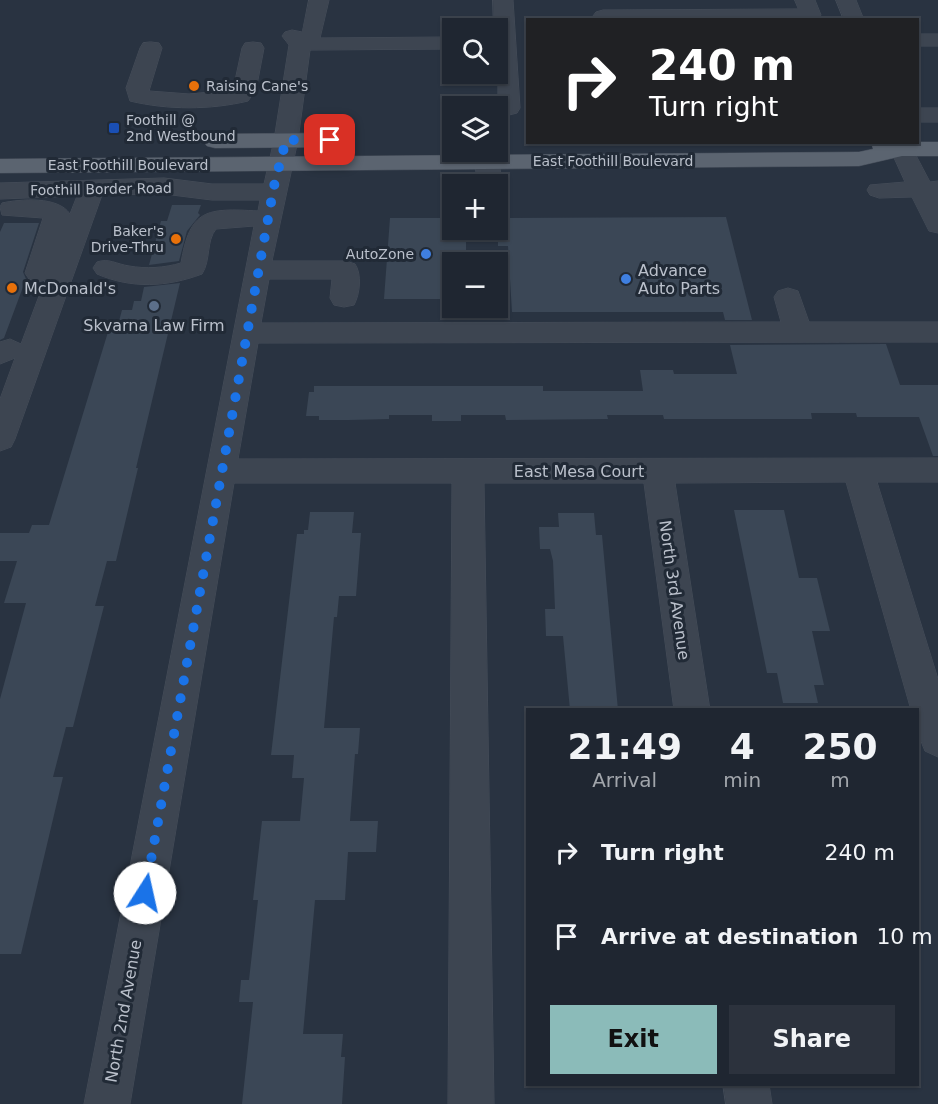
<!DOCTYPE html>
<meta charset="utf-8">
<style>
body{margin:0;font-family:"DejaVu Sans",sans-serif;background:#2c323d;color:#f1f3f6;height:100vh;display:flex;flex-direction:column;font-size:22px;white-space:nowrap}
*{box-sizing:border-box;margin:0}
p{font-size:20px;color:#a1a5ab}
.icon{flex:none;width:33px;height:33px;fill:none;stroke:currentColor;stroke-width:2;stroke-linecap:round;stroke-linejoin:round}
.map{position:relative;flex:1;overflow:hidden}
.sheet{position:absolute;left:526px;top:708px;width:393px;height:378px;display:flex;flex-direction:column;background:#1f2631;border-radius:0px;box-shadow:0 2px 4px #0004,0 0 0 2px #3c434d}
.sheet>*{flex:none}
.hud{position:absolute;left:526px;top:18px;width:393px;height:126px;border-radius:0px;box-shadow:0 2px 4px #0004,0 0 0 2px #3c434d;background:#202124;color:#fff;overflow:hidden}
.tools{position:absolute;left:442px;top:18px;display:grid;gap:12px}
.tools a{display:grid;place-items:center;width:66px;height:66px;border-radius:0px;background:#1f2631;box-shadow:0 2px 4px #0004,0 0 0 2px #3c434d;font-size:30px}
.pin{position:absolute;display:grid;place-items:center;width:51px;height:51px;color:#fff;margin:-26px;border-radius:12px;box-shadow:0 3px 9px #0006}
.me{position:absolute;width:66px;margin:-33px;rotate:10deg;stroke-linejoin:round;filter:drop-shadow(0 0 4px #0008)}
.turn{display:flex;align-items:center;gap:21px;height:126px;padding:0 24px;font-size:27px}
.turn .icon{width:78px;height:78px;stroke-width:2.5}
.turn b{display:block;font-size:42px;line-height:51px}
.eta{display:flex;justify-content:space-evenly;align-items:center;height:102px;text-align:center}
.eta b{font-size:36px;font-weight:700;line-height:42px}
.cta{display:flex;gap:12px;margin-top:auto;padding:12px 24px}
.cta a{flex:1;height:69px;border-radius:0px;background:#8bbbb9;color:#111;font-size:24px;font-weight:700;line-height:69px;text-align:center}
.cta a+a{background:#2c323d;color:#f1f3f6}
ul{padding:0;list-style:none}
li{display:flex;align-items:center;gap:18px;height:84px;padding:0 24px}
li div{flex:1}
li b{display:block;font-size:22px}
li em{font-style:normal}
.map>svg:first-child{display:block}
</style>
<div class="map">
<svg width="938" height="1104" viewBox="0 0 938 1104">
<rect width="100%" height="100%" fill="#293341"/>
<path fill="#3b4756" d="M 172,205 L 201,205 L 198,213 L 200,215 L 187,231 L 179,261 L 149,265 L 161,221 L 167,221 Z
M 726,217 L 752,320 L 725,320 L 723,312 L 512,312 L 508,246 L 498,246 L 498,218 Z
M 390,218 L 453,218 L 453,230 L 466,230 L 466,262 L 453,262 L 453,299 L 384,299 Z
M 4,223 L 39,223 L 23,272 L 26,279 L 4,338 L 0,340 L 0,232 Z
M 180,283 L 136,468 L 138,468 L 116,561 L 107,561 L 95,606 L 104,606 L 73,727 L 66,727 L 53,777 L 63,777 L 21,954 L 0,954 L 0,699 L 26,603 L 4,603 L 17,561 L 0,561 L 0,533 L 29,533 L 32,525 L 49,525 L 108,332 L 116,332 L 122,310 L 132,310 L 134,301 L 141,301 L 144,287 Z
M 886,344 L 900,385 L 938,385 L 938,456 L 933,456 L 919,417 L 857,417 L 856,413 L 811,413 L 812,419 L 664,419 L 663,415 L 607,415 L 608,419 L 506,420 L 505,415 L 461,415 L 461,421 L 432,421 L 432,415 L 389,415 L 389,419 L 349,420 L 319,420 L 319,416 L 306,416 L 309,392 L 314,392 L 314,386 L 543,386 L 543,391 L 643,391 L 640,370 L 673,370 L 674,374 L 737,374 L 730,345 Z
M 734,510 L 784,510 L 799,578 L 817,578 L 830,631 L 812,631 L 824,685 L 814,685 L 818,703 L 783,703 L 777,673 L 767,673 Z
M 310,512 L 354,512 L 352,533 L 361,533 L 356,596 L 339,596 L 337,617 L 334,617 L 324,728 L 360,728 L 358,754 L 355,754 L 350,821 L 378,821 L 376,852 L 348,852 L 345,900 L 315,900 L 303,1034 L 343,1034 L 341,1057 L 345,1057 L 342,1104 L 242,1104 L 253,1002 L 239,1002 L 241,980 L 249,980 L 258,900 L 253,900 L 262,821 L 300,821 L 304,778 L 292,778 L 294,755 L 271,755 L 297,534 L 304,534 L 304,530 L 308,530 Z
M 558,513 L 594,513 L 596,535 L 602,535 L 618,710 L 570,710 L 563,636 L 546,636 L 545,609 L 555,609 L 553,561 L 550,549 L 540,549 L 539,527 L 559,527 Z"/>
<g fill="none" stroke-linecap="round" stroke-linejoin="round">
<defs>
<path id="minor" d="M 309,0 L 329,0 L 320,38 L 453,37 L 453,49 L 310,50 L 298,140 L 272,261 L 346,261 L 355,264 C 362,274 360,294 354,305 L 344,307 L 334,305 L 330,298 L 332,279 L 269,279 L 261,323 L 781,322 L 774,297 L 778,291 L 788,288 L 798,291 L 809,322 L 938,322 L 938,342 L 258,343 L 238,459 L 938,458 L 938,482 L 877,482 L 938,679 L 938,757 L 925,751 L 918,734 L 918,710 L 911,710 L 846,482 L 675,483 L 710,710 L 674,710 L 644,483 L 484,483 L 494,1104 L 448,1104 L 452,483 L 234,483 L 130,1104 L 84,1104 L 254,226 L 216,229 C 206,241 211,260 202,274 C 167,287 132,289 97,274 L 93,268 L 97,262 C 109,258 116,264 129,266 C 146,269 164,268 181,263 C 190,209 206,208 258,211 L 260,200 L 212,200 L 164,194 L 102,195 L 15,439 L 11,447 L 0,451 L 0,399 L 15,358 L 0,364 L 0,342 L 10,339 L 21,344 L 45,280 L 38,282 L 29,279 L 25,273 L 43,218 L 2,215 L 0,207 L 2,203 C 21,199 58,196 70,214 L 68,219 L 77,196 L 0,199 L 0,183 L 164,178 L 212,184 L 264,184 L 274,140 L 289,45 L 282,36 L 285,32 L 292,30 L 302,32 Z
M 493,0 L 513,0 L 520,108 L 517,113 L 509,115 L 501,113 L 498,106 L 498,28 L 494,28 Z
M 795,0 L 815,0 L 821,15 L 818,19 L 595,20 L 593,16 L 596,12 L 603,10 L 798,9 Z
M 836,0 L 856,0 L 864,20 L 844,20 Z
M 918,34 L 938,34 L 938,46 L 918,46 Z
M 151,42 L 159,43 L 162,48 L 149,91 L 189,94 L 233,90 L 242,48 L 245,43 L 253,42 L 261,43 L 264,48 L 256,90 L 248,101 C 210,110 168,110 130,101 L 126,88 L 140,48 L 143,43 Z
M 918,108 L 938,108 L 938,122 L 918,122 Z
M 904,142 L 910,144 L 930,182 L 938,181 L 938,233 L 929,231 L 912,197 L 879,198 L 870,195 L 867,190 L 870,185 L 905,182 L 890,149 L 894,144 Z
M 487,155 L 495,157 C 501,165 503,181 498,189 L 498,184 L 477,184 L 475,162 L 479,157 Z
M 723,1084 L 769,1084 L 772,1104 L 726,1104 Z"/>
<path id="major" d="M 337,133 L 345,135 L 349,140 L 345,145 L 337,147 L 215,148 L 207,146 L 203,141 L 207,136 L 215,134 Z
M 871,142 L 938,142 L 938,156 L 902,156 L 859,166 L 0,173 L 0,159 L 859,152 L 873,149 Z"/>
</defs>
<use href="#minor" stroke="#464e5a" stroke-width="1"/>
<use href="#major" stroke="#464e5a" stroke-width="1"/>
<use href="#minor" fill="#3d4551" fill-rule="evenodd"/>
<use href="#major" fill="#5b6470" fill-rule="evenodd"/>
</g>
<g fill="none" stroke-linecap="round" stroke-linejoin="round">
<path stroke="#1a73e8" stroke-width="10" stroke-dasharray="0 18" d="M 145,893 L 274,186 L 286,140 L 330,140"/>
</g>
<g fill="#e8710a" stroke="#212a36" stroke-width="2">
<circle cx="194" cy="86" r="6"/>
<circle cx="176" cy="239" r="6"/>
<circle cx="12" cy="288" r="6"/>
</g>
<rect fill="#1a4fb4" stroke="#212a36" stroke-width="2" x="108" y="122" width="12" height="12" rx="3"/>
<g fill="#3f7fe0" stroke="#212a36" stroke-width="2">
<circle cx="426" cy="254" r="6"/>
<circle cx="626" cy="279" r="6"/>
</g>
<circle fill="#5c6f8a" stroke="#212a36" stroke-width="2" cx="154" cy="306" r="6"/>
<g text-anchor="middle" stroke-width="6" stroke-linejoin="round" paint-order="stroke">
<g font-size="14" fill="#bac0cb" stroke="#212a36" text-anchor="start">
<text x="206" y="91">Raising Cane's</text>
<text x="126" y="125">Foothill @<tspan x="126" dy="16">2nd Westbound</tspan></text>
<text x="164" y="236" text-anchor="end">Baker's<tspan x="164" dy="16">Drive-Thru</tspan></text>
<text x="414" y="259" text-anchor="end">AutoZone</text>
</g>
<g font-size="14" fill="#bac0cb" stroke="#212a36">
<text x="613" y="166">East Foothill Boulevard</text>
<text x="128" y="170">East Foothill Boulevard</text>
<text transform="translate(101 189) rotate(-1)" y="5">Foothill Border Road</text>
</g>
<g font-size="16" fill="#bac0cb" stroke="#212a36" text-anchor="start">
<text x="638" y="276">Advance<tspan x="638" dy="18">Auto Parts</tspan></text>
<text x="24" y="294">McDonald's</text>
<text x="154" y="331" text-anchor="middle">Skvarna Law Firm</text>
</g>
<g font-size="16" fill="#bac0cb" stroke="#212a36">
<text x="579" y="477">East Mesa Court</text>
<text transform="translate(675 590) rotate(82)" y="6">North 3rd Avenue</text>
<text transform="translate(123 1011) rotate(-80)" y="6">North 2nd Avenue</text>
</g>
</g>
</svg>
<div class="tools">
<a><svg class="icon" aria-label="search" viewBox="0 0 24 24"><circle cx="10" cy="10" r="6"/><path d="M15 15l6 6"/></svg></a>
<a><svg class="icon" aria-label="layers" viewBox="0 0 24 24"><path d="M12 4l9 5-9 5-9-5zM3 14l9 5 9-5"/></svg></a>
<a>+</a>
<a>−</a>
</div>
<div class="pin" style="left:330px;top:140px;background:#d93025"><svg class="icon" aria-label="arrive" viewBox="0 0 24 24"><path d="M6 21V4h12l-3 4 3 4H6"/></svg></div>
<svg class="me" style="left:145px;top:893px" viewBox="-20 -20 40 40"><circle r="19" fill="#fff"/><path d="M0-13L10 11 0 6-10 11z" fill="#1a73e8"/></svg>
<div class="hud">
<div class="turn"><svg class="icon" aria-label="right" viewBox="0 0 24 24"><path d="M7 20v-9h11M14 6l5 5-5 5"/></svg><div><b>240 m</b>Turn right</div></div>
</div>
<section class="sheet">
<div class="eta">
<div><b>21:49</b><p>Arrival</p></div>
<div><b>4</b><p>min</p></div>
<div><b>250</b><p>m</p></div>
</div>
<ul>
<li><svg class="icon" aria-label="right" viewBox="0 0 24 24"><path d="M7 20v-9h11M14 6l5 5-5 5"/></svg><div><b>Turn right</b></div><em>240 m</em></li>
<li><svg class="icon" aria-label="arrive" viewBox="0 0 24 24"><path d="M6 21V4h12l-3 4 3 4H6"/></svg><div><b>Arrive at destination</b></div><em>10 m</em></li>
</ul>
<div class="cta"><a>Exit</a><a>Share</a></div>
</section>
</div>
